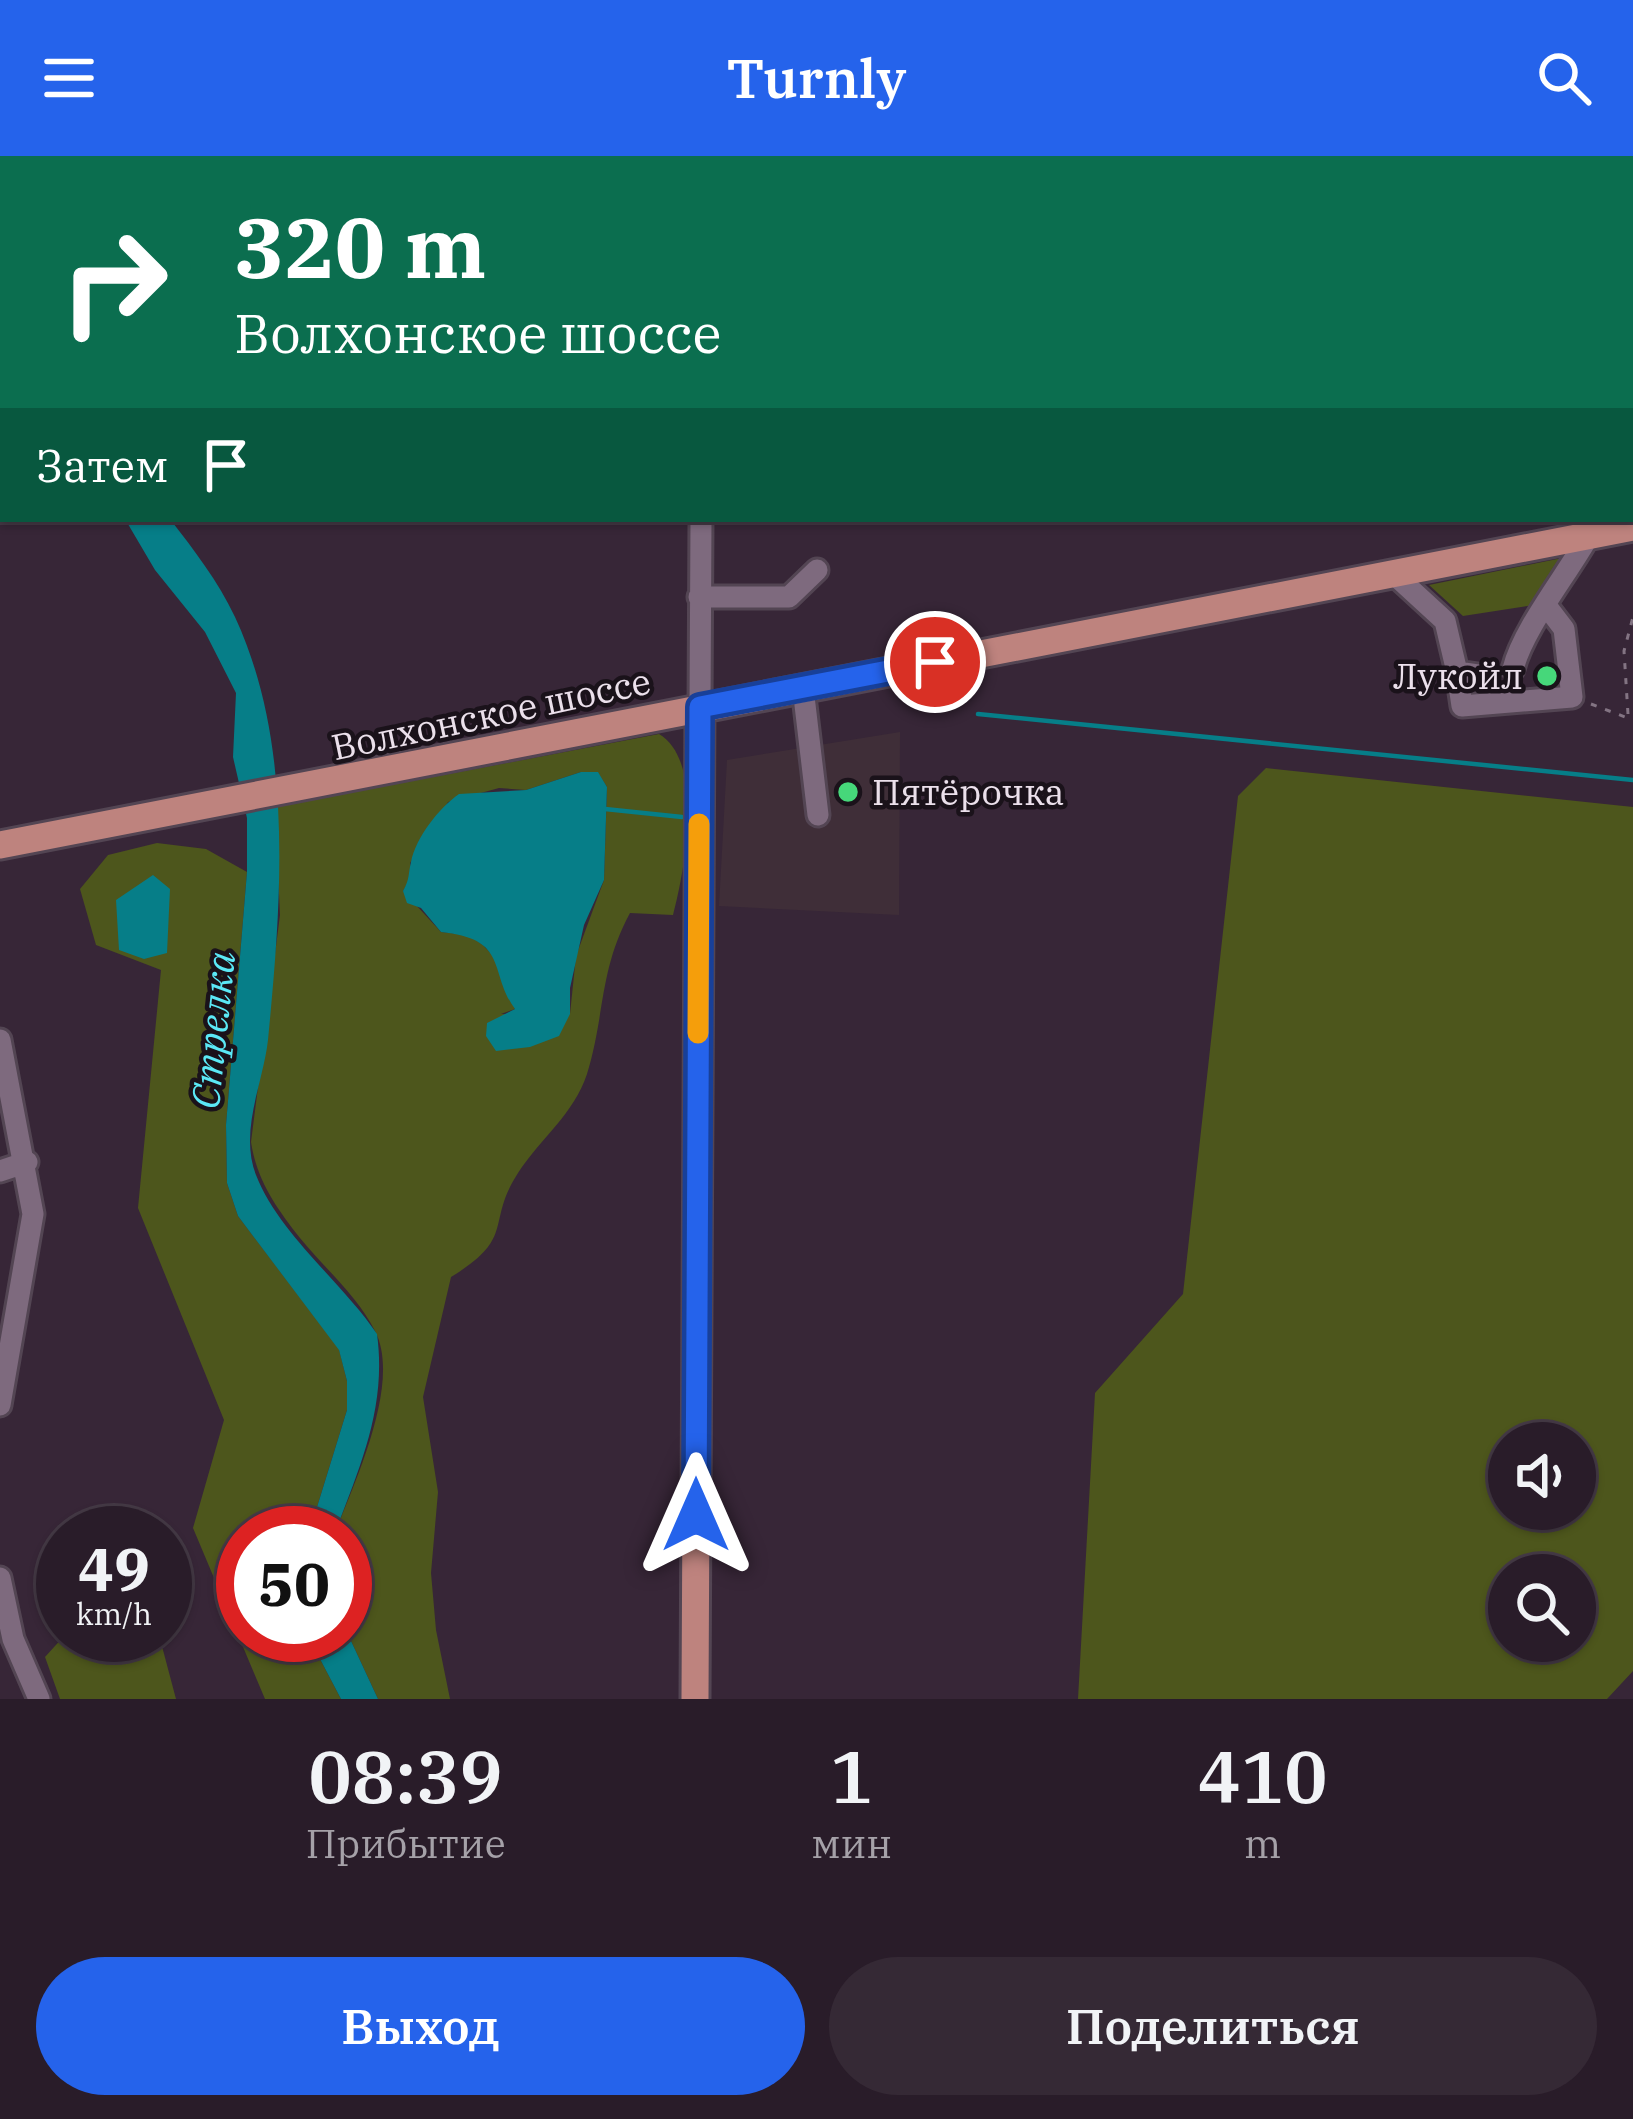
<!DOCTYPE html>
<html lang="ru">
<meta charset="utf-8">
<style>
body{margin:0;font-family:"IBM Plex Serif",serif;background:#352935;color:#f1f3f6;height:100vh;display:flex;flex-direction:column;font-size:45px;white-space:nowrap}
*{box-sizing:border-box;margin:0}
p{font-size:39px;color:#a5a1a8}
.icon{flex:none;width:66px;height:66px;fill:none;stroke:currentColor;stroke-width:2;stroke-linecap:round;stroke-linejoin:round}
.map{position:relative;height:1543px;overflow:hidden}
.side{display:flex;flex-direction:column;background:#291c29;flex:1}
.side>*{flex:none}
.hud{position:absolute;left:0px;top:0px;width:1635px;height:366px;box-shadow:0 3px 9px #0004,0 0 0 3px #453a46;background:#0b6e4f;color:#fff;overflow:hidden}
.controls{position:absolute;left:1488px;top:1266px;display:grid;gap:24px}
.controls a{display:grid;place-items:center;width:108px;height:108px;border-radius:50%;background:#291c29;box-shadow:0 3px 9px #0004,0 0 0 3px #453a46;font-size:60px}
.speed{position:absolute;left:36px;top:1350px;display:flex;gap:24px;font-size:60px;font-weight:700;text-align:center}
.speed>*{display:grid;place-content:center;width:156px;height:156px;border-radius:50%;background:#291c29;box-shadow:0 3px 9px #0004,0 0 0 3px #453a46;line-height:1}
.speed small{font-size:30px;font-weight:400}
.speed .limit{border:18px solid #d22;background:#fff;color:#111}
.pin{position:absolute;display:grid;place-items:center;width:102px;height:102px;color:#fff;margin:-51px;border:6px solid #fff;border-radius:50%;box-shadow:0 3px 12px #0007}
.me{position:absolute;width:132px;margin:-66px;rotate:0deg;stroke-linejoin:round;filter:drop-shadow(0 0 9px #0008)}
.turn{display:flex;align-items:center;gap:42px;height:252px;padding:0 36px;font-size:54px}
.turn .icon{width:156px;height:156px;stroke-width:2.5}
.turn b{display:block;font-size:84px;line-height:102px}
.then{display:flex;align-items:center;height:114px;padding:0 36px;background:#0003;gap:24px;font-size:45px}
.eta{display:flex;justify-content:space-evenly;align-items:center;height:204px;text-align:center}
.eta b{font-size:72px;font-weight:600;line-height:84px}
.action{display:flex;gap:24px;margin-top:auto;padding:24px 36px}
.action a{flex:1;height:138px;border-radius:72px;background:#2563eb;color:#fff;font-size:48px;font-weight:600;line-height:138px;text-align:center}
.action a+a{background:#352935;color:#f1f3f6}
header{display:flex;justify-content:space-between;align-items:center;height:156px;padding:0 36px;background:#2563eb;color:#fff;font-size:54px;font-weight:600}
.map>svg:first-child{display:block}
</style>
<header><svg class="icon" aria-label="menu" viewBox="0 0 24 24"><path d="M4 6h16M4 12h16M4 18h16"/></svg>Turnly<svg class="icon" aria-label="search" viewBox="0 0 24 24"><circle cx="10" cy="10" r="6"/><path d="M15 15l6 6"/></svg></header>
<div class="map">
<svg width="1633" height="1543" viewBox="0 0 1633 1543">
<rect width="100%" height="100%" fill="#372637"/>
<path fill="#3f2e38" d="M 900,576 L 899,759 L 719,750 L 727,604 Z"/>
<path fill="#4d561c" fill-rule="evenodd" d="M 1065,0 L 1624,0 L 1092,3 Z
M 1567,401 L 1534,449 L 1463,460 L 1429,429 Z
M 659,578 C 705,605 685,714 673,759 L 630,757 C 599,814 605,860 587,918 C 574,958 540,983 518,1017 C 485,1068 517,1081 451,1121 L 423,1241 L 438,1336 L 431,1417 L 436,1474 L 450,1543 L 378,1543 L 345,1472 L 345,1377 L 335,1377 C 354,1327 402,1227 375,1175 C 357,1139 324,1112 300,1082 C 276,1051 257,1025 251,986 L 280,759 L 275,651 ZM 581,616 L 598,617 L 607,631 L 604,724 L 576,800 L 570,858 L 501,858 L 515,853 L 499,806 L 483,789 L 469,779 L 441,776 L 403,735 L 412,720 L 410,707 L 448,646 L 499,632 L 526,634 Z
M 1266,612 L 1633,651 L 1633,1515 L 1607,1543 L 1078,1543 L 1095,1237 L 1183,1138 L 1238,640 ZM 1575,1287 L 1575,1353 L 1509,1353 L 1509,1287 ZM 1575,1419 L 1575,1485 L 1509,1485 L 1509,1419 Z
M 157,687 L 206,693 L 247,716 L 226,969 L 227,1027 L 238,1060 L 339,1193 L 347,1225 L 347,1254 L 309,1377 L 243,1377 L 243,1479 L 315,1479 L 320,1503 L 341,1543 L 265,1543 L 193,1372 L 224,1264 L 138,1052 L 161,814 L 96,789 L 80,733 L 108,699 Z
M 65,1479 L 159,1479 L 176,1543 L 60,1543 L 45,1501 Z"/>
<path fill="#067e88" d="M 125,363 L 170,363 C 194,394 218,425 235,461 C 295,590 281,748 268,884 C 263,928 239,975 256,1019 C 279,1078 342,1126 377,1178 C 387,1251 360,1310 335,1377 L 309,1377 L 347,1254 L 347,1225 L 339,1194 L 238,1060 L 227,1027 L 226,969 L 247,716 L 247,662 L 233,601 L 236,537 L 205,476 L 155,414 Z
M 581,616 L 598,616 L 607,631 L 604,724 L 584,769 L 570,832 L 570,858 L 559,880 L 530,891 L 496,895 L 486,880 L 487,867 L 515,853 C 488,816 510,783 441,776 L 421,752 L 407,747 L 403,735 C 410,723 408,718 411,706 C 416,681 439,652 459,638 L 526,634 Z
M 153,719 L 170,733 L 167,797 L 144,803 L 119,794 L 116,744 Z
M 345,1472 L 378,1543 L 341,1543 L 320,1503 L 315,1479 L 345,1479 Z"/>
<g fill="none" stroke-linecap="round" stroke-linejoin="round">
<path stroke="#067e88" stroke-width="4.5" d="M 978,558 L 1633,624
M 605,653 L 682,661"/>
<path stroke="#524252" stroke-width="21" stroke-dasharray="21 10" stroke-linecap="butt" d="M 1478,519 L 1513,513"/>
<defs>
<path id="minor" d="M 701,0 L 701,3
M 1396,420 L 1445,465 L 1457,516 L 1478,519
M 699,441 L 789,441 L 817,414
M 1513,513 C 1523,473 1566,420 1588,381
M 1457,516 L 1462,550 L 1572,541 L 1564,473 L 1548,452
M 803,532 L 818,659
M 700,551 L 701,363
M 0,884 L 33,1058 L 0,1249
M 0,1015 L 27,1006
M 0,1422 L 13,1483 L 39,1543"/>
<path id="major" d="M 0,689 L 1633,371
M 695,1543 L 700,551"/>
</defs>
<use href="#minor" stroke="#534553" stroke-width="27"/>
<use href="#major" stroke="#534553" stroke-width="33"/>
<path stroke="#837483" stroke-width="3" stroke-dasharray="6 9" stroke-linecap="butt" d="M 1591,548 L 1633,564
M 1628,558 L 1624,495 L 1633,461"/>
<use href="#minor" stroke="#7e6a7e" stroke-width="21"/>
<use href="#major" stroke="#be837e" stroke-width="27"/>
</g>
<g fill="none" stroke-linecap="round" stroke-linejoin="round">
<defs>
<path id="route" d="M 696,1359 L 700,551 L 935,506"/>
</defs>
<use href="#route" stroke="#184099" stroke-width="30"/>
<use href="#route" stroke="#2563eb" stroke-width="21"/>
<path stroke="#f59e0b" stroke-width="21" d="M 698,877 L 699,668"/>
</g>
<g fill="#46d77a" stroke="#1a121a" stroke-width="4.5">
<circle cx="1547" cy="520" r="12"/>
<circle cx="848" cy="636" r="12"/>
</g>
<g text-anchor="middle" stroke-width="9" stroke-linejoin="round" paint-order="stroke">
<g font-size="36" fill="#ebe0eb" stroke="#1a121a" text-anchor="end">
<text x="1523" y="533">Лукойл</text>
<text x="872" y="649" text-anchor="start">Пятёрочка</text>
</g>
<g font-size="36" fill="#ebe0eb" stroke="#1a121a">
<text transform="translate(491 558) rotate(-12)" y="13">Волхонское шоссе</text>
</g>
<g font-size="39" font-style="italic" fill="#5be8f6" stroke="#1a121a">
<text transform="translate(213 874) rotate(-84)" y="14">Стрелка</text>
</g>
</g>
</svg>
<div class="controls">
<a><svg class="icon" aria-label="sound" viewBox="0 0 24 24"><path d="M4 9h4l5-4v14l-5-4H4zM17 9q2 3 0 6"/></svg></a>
<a><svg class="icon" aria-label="search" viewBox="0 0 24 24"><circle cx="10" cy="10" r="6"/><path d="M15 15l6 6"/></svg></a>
</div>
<div class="speed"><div>49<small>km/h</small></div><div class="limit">50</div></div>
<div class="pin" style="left:935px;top:506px;background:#d93025"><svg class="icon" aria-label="arrive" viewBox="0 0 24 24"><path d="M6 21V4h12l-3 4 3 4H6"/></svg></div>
<svg class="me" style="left:696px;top:1359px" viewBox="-20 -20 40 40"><path d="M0-17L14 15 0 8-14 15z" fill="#2563eb" stroke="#fff" stroke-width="4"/></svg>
<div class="hud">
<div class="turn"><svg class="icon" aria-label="right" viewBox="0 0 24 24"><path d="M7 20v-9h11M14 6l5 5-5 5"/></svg><div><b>320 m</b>Волхонское шоссе</div></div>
<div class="then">Затем<svg class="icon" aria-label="arrive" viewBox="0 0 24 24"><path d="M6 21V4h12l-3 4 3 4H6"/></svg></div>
</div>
</div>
<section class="side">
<div class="eta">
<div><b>08:39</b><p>Прибытие</p></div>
<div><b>1</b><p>мин</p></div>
<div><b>410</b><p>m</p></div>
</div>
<div class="action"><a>Выход</a><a>Поделиться</a></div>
</section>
